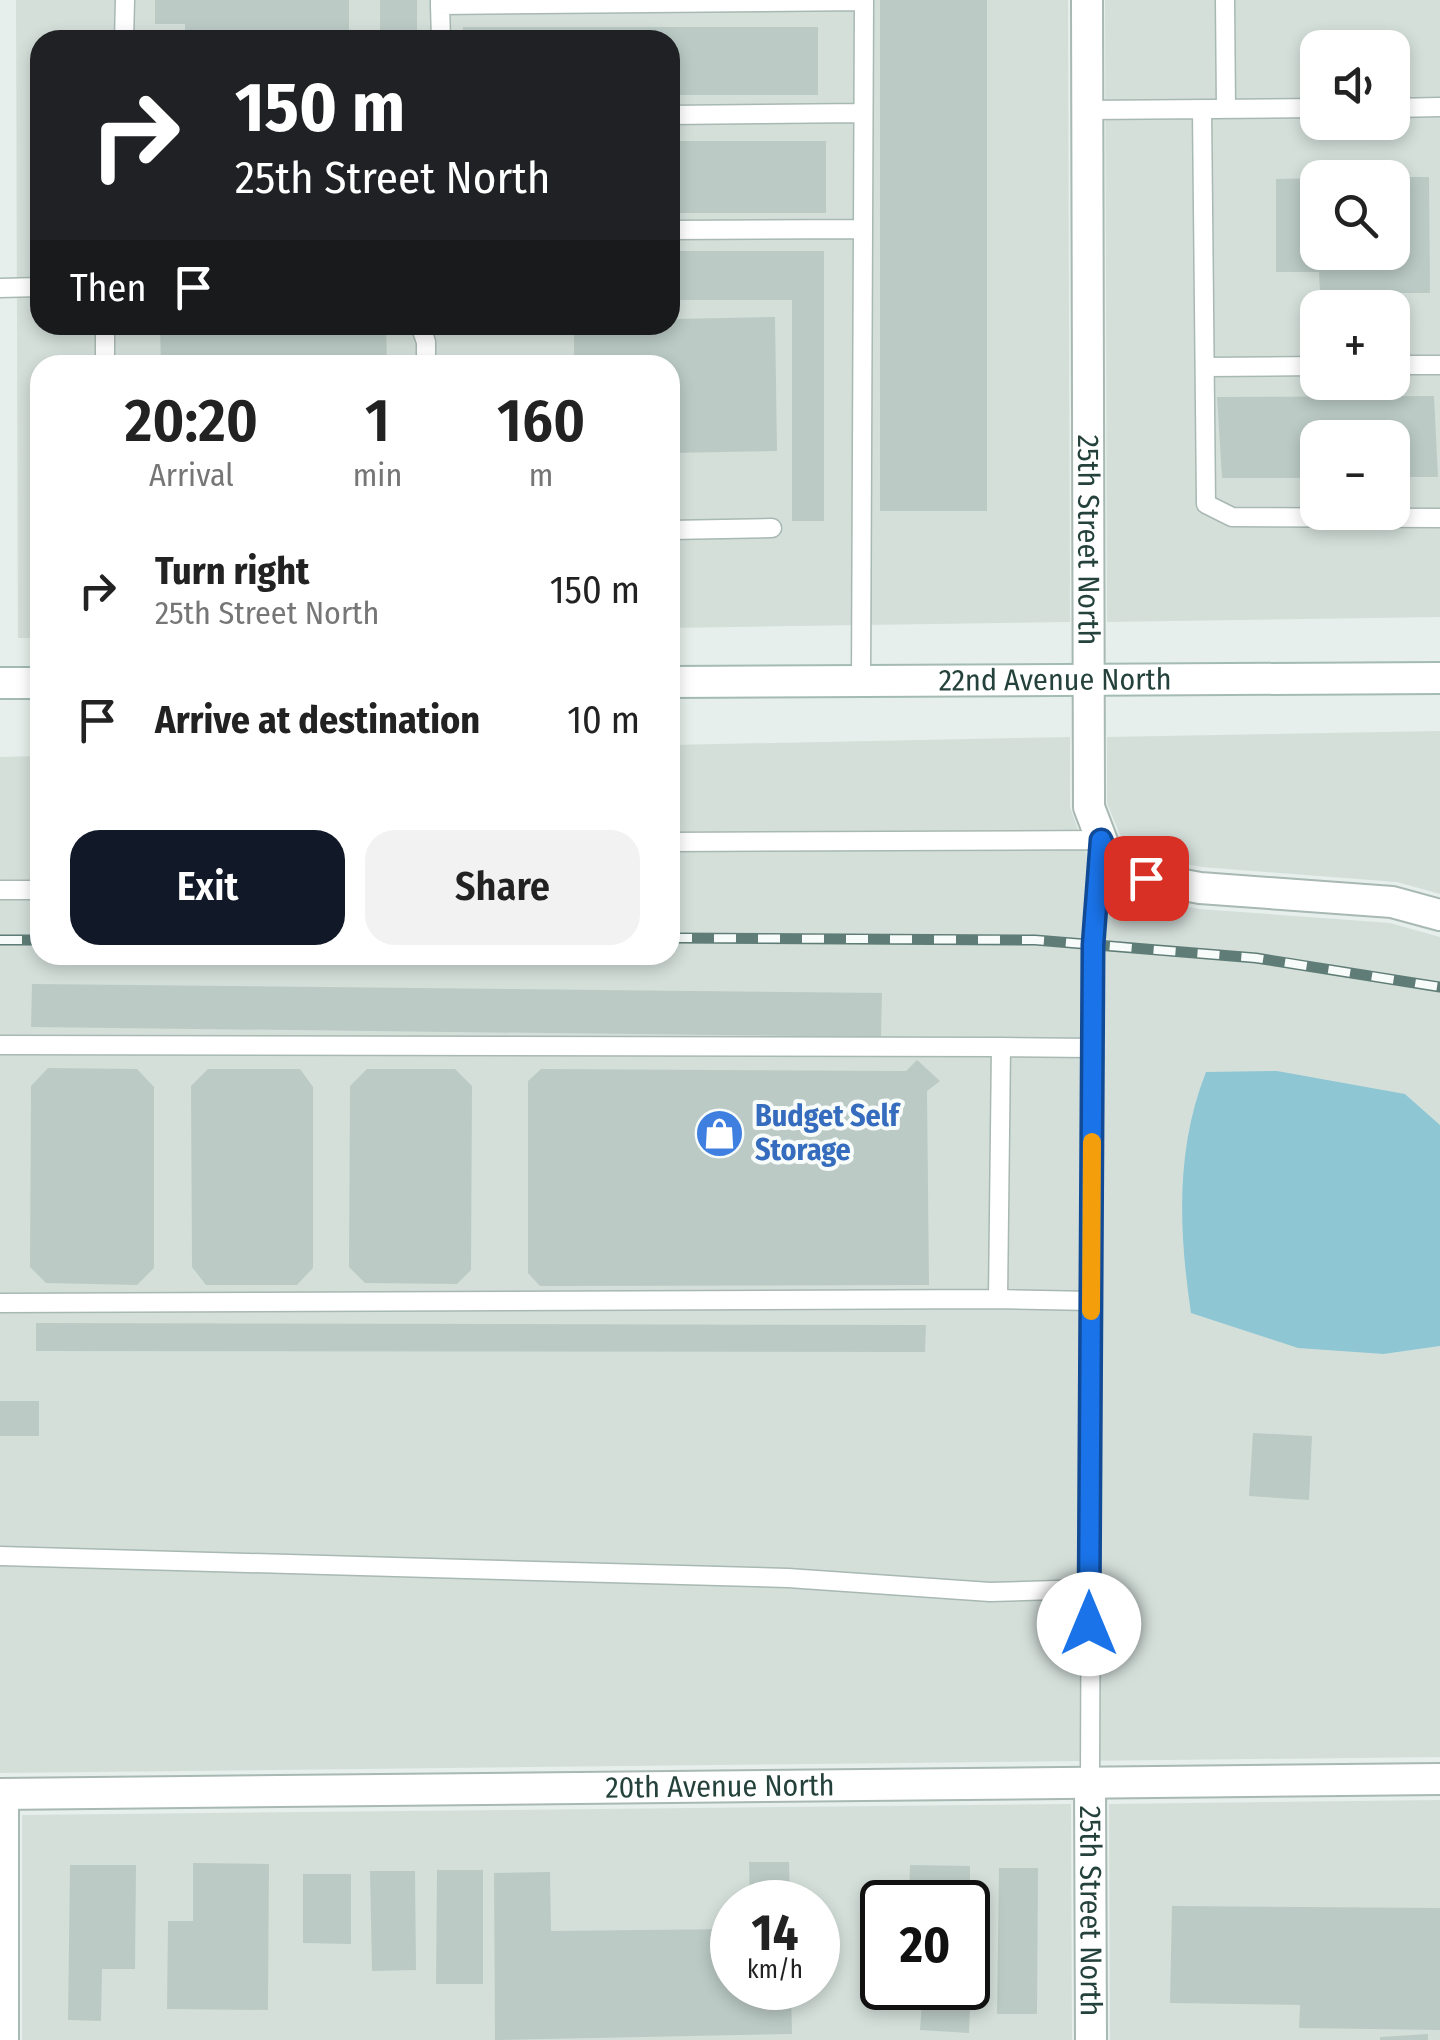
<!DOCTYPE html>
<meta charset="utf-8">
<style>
body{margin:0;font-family:"Fira Sans Condensed",sans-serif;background:#f2f2f2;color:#222;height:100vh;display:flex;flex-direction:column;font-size:38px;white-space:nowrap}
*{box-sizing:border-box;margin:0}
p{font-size:32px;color:#767676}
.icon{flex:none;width:55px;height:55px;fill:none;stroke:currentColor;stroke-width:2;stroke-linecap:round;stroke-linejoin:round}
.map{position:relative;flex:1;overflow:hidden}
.drawer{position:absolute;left:30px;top:355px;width:650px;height:610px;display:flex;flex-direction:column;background:#fff;border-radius:30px;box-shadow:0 5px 15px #0003}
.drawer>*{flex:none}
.top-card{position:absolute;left:30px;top:30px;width:650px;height:305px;border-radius:30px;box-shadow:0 5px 15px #0003;background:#202124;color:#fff;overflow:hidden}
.tools{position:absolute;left:1300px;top:30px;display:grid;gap:20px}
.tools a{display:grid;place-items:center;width:110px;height:110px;border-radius:20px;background:#fff;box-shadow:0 5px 15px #0003;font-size:50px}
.speed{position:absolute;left:710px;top:1880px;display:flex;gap:20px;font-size:50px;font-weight:700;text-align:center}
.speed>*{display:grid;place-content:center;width:130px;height:130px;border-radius:50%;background:#fff;box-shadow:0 5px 15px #0003;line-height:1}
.speed small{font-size:25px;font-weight:400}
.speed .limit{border:5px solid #111;border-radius:15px;background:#fff;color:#111}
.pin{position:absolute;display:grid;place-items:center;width:85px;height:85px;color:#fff;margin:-42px;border-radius:20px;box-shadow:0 5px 15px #0006}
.me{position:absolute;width:110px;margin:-55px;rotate:0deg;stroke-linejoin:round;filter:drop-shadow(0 0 8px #0008)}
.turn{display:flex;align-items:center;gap:35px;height:210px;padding:0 40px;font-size:45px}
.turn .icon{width:130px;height:130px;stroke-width:2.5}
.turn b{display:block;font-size:70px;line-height:85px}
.then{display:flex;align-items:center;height:95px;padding:0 40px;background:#0003;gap:20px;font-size:38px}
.eta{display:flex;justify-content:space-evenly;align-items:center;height:170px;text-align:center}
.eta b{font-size:60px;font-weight:600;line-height:70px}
.primary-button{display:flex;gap:20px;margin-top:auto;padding:20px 40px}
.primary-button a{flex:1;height:115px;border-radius:30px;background:#111827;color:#fff;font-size:40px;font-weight:600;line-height:115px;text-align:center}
.primary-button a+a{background:#f2f2f2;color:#222}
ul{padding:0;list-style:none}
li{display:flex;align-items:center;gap:30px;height:130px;padding:0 40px}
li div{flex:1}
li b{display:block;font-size:38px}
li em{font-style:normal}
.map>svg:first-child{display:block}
</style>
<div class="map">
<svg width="1440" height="2040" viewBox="0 0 1440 2040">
<rect width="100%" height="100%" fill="#e6efeb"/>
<path fill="#d4dfda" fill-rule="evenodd" d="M 16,0 L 1068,0 L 1070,622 L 670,628 L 670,365 L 40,365 L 40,638 L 18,638 ZM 40,40 L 670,40 L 670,325 L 40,325 Z
M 1105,0 L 1440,0 L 1440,617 L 1107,622 ZM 1318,48 L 1392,48 L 1392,122 L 1318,122 ZM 1318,178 L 1392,178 L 1392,252 L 1318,252 ZM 1318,308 L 1392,308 L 1392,382 L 1318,382 ZM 1318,438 L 1392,438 L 1392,512 L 1318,512 Z
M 1440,731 L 1440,894 L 1397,882 L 1202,867 L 1152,858 L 1120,835 L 1107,803 L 1107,737 Z
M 1070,737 L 1070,807 L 1088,858 L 1135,896 L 1199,909 L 1390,923 L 1440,937 L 1440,1125 L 1405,1094 L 1384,1354 L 1440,1346 L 1440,1757 L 0,1773 L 0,757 L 40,756 L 40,955 L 670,955 L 670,745 Z
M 1440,1800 L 1440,2040 L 1110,2040 L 1109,1804 Z
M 1071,1804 L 1072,2040 L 22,2040 L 22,1815 ZM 732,1902 L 818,1902 L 818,1988 L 732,1988 ZM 882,1902 L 968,1902 L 968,1988 L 882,1988 Z"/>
<path fill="#8ec6d4" d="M 1277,1071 L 1405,1094 L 1440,1125 L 1440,1346 L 1384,1354 L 1298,1348 L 1191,1313 C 1179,1232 1175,1150 1206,1072 Z"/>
<path fill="#bbcac5" d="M 155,0 L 349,0 L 349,40 L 185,40 L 185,24 L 155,24 Z
M 380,0 L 417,0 L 417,40 L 380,40 Z
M 880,0 L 987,0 L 987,511 L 880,511 Z
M 463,27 L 818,27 L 818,95 L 670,95 L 670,40 L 463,40 Z
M 670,141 L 826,141 L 826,213 L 670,213 Z
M 1392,177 L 1429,177 L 1430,293 L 1320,293 L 1319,272 L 1276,272 L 1276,179 L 1318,178 L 1318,252 L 1392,252 Z
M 670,251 L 824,251 L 824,521 L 792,521 L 792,300 L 670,300 Z
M 775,317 L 777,451 L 670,453 L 670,365 L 607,365 L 607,357 L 574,357 L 574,325 L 670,325 L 670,319 Z
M 386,325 L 387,365 L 161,365 L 160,327 Z
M 1434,396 L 1438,477 L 1392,477 L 1392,438 L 1318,438 L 1318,478 L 1222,478 L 1217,397 Z
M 32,984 L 882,993 L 881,1037 L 31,1027 Z
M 917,1060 L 940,1081 L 927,1091 L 929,1285 L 540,1286 L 528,1273 L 528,1081 L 541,1069 L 906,1071 Z
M 48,1068 L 137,1069 L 154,1087 L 154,1268 L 137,1285 L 46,1283 L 30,1267 L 31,1086 Z
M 208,1069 L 300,1069 L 313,1087 L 313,1268 L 297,1285 L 206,1285 L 192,1267 L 191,1086 Z
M 367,1069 L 455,1069 L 472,1086 L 471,1270 L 457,1284 L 365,1283 L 349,1267 L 350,1086 Z
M 36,1323 L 926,1325 L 925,1352 L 36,1351 Z
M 0,1401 L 39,1401 L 39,1436 L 0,1436 Z
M 1253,1433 L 1312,1436 L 1309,1500 L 1249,1496 Z
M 749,1862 L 789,1862 L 790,1902 L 750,1902 Z
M 193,1863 L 269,1864 L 268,2010 L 167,2009 L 168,1921 L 193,1921 Z
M 70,1865 L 136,1865 L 135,1969 L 102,1969 L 101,2021 L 68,2020 Z
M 910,1865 L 970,1866 L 970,1902 L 909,1902 Z
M 999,1868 L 1038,1868 L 1037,2014 L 997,2014 Z
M 437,1870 L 483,1870 L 483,1984 L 436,1984 Z
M 370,1871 L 415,1871 L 416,1970 L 372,1971 Z
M 550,1872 L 551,1931 L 732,1929 L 732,1988 L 791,1988 L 792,2034 L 495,2040 L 494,1873 Z
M 303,1874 L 351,1874 L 351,1944 L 303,1943 Z
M 1172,1906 L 1440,1908 L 1440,2030 L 1299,2028 L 1300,2005 L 1170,2003 Z
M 968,1985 L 971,1985 L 969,2033 L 920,2030 L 923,1988 Z
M 1428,2034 L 1428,2040 L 1380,2040 L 1380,2037 Z"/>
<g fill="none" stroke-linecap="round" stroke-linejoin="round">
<defs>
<path id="lane" d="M 440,0 L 440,5 L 864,1 L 861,682
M 1225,0 L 1226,109
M 440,5 L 441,40
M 124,40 L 125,0
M 1392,108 L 1440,107
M 1202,109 L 1206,504 L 1232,517 L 1440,518
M 1087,110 L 1318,108
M 670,115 L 862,113
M 670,230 L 860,229
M 0,288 L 40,287
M 105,325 L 105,365
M 420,325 L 426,342 L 426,365
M 1392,365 L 1440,365
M 1205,367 L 1318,366
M 670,530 L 772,528
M 670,842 L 1101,840 L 1093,945 L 1090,1783
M 0,890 L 40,890
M 0,1045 L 1001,1047
M 1091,1301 L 998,1299 L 1001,1047 L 1092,1048
M 0,1303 L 998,1299
M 0,1556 L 788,1578 L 990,1592 L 1089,1589"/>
<g id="street">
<path id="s1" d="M 1087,0 L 1089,807 L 1105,849 L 1146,878 L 1200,888 L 1392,902 L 1440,915"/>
<path id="s2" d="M 1090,1783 L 1091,2040"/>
<path id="s3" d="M 0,1794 L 1440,1779"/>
<path d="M 3,1794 L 3,2040"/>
</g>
<g id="secondary">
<path id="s4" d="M 670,682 L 1440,678"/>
<path d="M 0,683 L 40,683"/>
</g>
</defs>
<use href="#lane" stroke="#a8b8b3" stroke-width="21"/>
<use href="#street" stroke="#a8b8b3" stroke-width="34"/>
<use href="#secondary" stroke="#a4bbb4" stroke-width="34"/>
<use href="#lane" stroke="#fff" stroke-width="18"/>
<use href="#street" stroke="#fff" stroke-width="30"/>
<use href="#secondary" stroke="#fff" stroke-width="30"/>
<defs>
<path id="rail" d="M 670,938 L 1035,940 L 1256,958 L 1440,987
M 0,940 L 40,940"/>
</defs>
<use href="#rail" stroke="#5f7d76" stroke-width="11"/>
<use href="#rail" stroke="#f7fbf9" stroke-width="8" stroke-dasharray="22" stroke-linecap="butt"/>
</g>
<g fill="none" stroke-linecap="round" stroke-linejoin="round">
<defs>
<path id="route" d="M 1089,1624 L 1093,945 L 1101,840 L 1105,850 L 1146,878"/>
</defs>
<use href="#route" stroke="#114b97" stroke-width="25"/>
<use href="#route" stroke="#1a73e8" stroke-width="18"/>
<path stroke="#f59e0b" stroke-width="18" d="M 1091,1311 L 1092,1142"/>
</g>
<defs>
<symbol id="shop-disc" viewBox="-11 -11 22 22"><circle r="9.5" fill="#3f7fe0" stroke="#f7fbf9"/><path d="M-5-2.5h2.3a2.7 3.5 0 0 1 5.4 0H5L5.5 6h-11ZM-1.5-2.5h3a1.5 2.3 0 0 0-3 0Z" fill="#fff"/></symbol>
</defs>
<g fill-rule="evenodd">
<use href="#shop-disc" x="692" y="1106" width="55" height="55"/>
</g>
<g text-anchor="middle" stroke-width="8" stroke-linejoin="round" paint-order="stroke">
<g font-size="30" fill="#24423b" stroke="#f7fbf9">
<text dy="10" stroke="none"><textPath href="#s1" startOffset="540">25th Street North</textPath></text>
<text dy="10" stroke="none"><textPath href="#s4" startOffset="385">22nd Avenue North</textPath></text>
<text dy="10" stroke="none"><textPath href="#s3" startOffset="720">20th Avenue North</textPath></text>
<text dy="10" stroke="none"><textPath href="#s2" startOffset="128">25th Street North</textPath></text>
</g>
<g font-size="30" font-weight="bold" fill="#366cbe" stroke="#f7fbf9" text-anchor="start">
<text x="755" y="1126">Budget Self<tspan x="755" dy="34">Storage</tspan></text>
</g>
</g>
</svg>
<div class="tools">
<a><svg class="icon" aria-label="sound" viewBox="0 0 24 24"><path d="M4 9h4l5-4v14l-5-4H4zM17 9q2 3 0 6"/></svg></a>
<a><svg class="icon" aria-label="search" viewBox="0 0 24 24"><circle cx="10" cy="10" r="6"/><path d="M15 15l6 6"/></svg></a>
<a>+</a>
<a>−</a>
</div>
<div class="speed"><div>14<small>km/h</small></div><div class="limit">20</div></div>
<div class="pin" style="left:1146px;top:878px;background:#d93025"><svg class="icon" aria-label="arrive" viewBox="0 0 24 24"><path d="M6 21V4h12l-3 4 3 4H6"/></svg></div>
<svg class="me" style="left:1089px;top:1624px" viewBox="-20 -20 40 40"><circle r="19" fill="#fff"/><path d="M0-13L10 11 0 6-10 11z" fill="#1a73e8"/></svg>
<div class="top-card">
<div class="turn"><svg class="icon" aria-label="right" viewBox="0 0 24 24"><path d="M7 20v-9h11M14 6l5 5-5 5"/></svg><div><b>150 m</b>25th Street North</div></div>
<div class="then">Then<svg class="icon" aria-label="arrive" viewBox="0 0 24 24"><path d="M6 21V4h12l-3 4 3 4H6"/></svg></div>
</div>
<section class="drawer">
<div class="eta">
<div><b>20:20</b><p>Arrival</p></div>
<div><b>1</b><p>min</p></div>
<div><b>160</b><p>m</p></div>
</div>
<ul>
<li><svg class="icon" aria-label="right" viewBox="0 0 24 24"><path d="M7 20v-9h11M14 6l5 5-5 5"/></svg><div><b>Turn right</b><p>25th Street North</p></div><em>150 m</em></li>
<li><svg class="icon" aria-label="arrive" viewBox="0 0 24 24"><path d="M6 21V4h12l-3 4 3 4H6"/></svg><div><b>Arrive at destination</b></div><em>10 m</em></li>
</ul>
<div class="primary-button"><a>Exit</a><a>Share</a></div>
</section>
</div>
